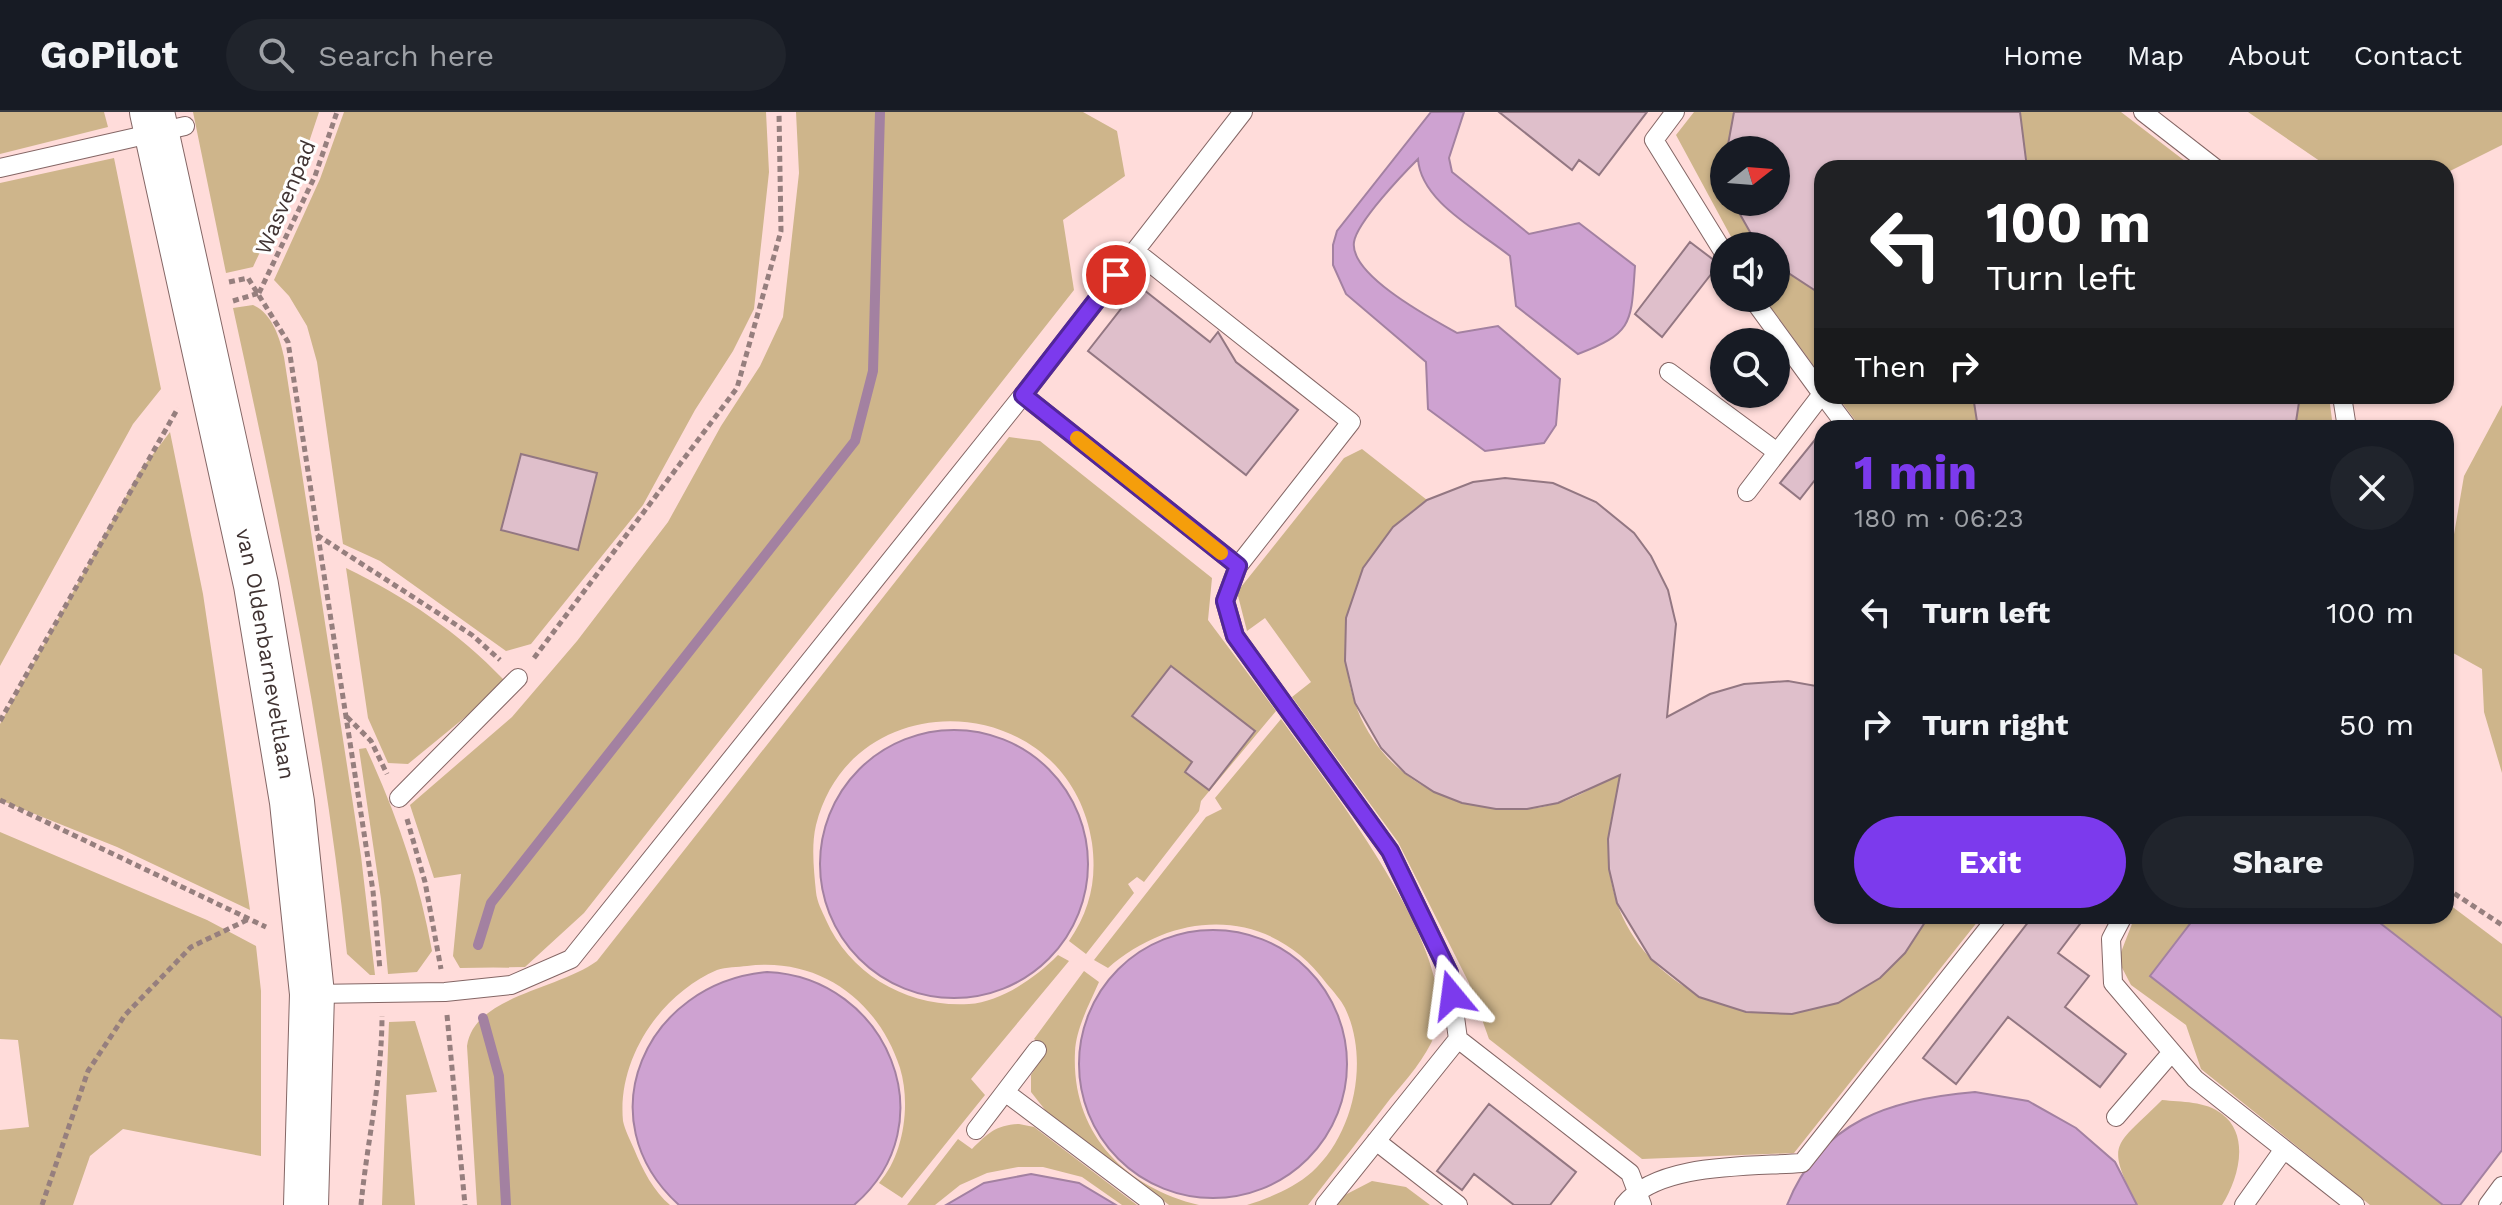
<!DOCTYPE html>
<meta charset="utf-8">
<style>
body{margin:0;font-family:"Work Sans",sans-serif;background:#20242c;color:#f1f3f6;height:100vh;display:flex;flex-direction:column;font-size:30px;white-space:nowrap}
*{box-sizing:border-box;margin:0}
p{font-size:26px;color:#9ea1a6}
.icon{flex:none;width:44px;height:44px;fill:none;stroke:currentColor;stroke-width:2;stroke-linecap:round;stroke-linejoin:round}
.map{position:relative;flex:1;overflow:hidden}
.sheet{position:absolute;left:1814px;top:308px;width:640px;height:504px;display:flex;flex-direction:column;background:#171b24;border-radius:24px;box-shadow:0 2px 6px #0004}
.sheet>*{flex:none}
.hud{position:absolute;left:1814px;top:48px;width:640px;height:244px;border-radius:24px;box-shadow:0 2px 6px #0004;background:#202124;color:#fff;overflow:hidden}
.needle{width:52px;rotate:73deg}
.controls{position:absolute;left:1710px;top:24px;display:grid;gap:16px}
.controls a{display:grid;place-items:center;width:80px;height:80px;border-radius:50%;background:#171b24;box-shadow:0 2px 6px #0004;font-size:40px}
.pin{position:absolute;display:grid;place-items:center;width:68px;height:68px;color:#fff;margin:-34px;border:4px solid #fff;border-radius:50%;box-shadow:0 2px 8px #0007}
.me{position:absolute;width:88px;margin:-44px;rotate:344deg;stroke-linejoin:round;filter:drop-shadow(0 0 6px #0008)}
.turn{display:flex;align-items:center;gap:28px;height:168px;padding:0 40px;font-size:36px}
.turn .icon{width:104px;height:104px;stroke-width:2.5}
.turn b{display:block;font-size:56px;line-height:68px}
.then{display:flex;align-items:center;height:76px;padding:0 40px;background:#0003;gap:16px;font-size:30px}
.round{display:grid;place-items:center;flex:none;width:84px;height:84px;border-radius:42px;background:#20242c}
.summary{display:flex;align-items:center;justify-content:space-between;height:136px;padding:0 40px}
h1{font-size:48px;font-weight:700;line-height:60px;color:#7c3aed}
.cta{display:flex;gap:16px;margin-top:auto;padding:16px 40px}
.cta a{flex:1;height:92px;border-radius:48px;background:#7c3aed;color:#fff;font-size:32px;font-weight:700;line-height:92px;text-align:center}
.cta a+a{background:#20242c;color:#f1f3f6}
ul{padding:0;list-style:none}
li{display:flex;align-items:center;gap:24px;height:112px;padding:0 40px}
li div{flex:1}
li b{display:block;font-size:30px}
li em{font-style:normal}
header{display:flex;align-items:center;gap:48px;box-sizing:border-box;height:112px;padding:0 40px;background:#171b24;border-bottom:2px solid #363941}
header strong{font-size:38px}
nav{display:flex;gap:44px;margin-inline-start:auto;font-size:28px}
.search{width:560px;height:72px;background:#20242c;display:flex;align-items:center;gap:20px;box-sizing:border-box;padding:0 28px;border-radius:44px;color:#9ea1a6;font-size:30px}
.map>svg:first-child{display:block}
</style>
<header>
<strong>GoPilot</strong>
<div class="search"><svg class="icon" aria-label="search" viewBox="0 0 24 24"><circle cx="10" cy="10" r="6"/><path d="M15 15l6 6"/></svg>Search here</div>
<nav><a>Home</a><a>Map</a><a>About</a><a>Contact</a></nav>
</header>
<div class="map">
<svg width="2502" height="1093" viewBox="0 0 2502 1093">
<rect width="100%" height="100%" fill="#ffdcda"/>
<path fill="#ceb58b" fill-rule="evenodd" d="M 0,0 L 104,0 L 108,15 L 0,42 Z
M 193,0 L 319,0 L 303,48 L 253,155 L 226,161 Z
M 344,0 L 766,0 L 769,60 L 754,197 L 733,239 L 695,298 L 643,393 L 531,532 L 506,539 L 380,449 L 343,432 L 317,250 L 307,214 L 289,184 L 274,168 L 320,67 Z
M 796,0 L 1083,0 L 1117,19 L 1125,64 L 1063,108 L 1074,178 L 584,801 L 525,855 L 460,856 L 453,844 L 461,762 L 434,766 L 410,693 L 512,605 L 577,529 L 668,410 L 721,314 L 760,254 L 783,205 L 799,61 Z
M 1694,0 L 2121,0 L 2194,56 L 1822,56 L 1822,265 L 1764,186 L 1776,186 L 1776,134 L 1736,134 L 1676,23 ZM 1724,38 L 1776,38 L 1776,90 L 1724,90 Z
M 2248,0 L 2502,0 L 2502,33 L 2446,61 L 2446,56 L 2330,56 Z
M 114,46 L 161,277 L 133,312 L 0,554 L 0,71 Z
M 253,193 C 272,201 280,226 284,245 L 361,744 L 375,863 L 370,863 L 347,842 C 324,623 280,410 233,196 Z
M 1837,284 L 2329,284 L 2333,316 L 1861,316 Z
M 2502,293 L 2502,661 L 2484,600 L 2482,557 L 2446,537 L 2446,469 L 2464,364 Z
M 170,320 L 203,482 L 250,798 L 117,735 L 0,688 L 0,612 L 140,359 Z
M 1009,325 L 1040,329 L 1212,466 L 1208,508 L 1276,599 L 1201,689 L 1199,699 L 1144,770 L 1137,765 L 1128,772 L 1134,781 L 1086,842 L 1069,829 C 1090,798 1097,768 1092,731 C 1069,578 853,566 816,713 C 811,734 814,759 816,780 C 817,790 822,799 826,808 C 850,863 909,896 969,892 C 1001,890 1035,866 1058,843 L 1069,849 L 971,967 L 985,983 L 902,1086 L 879,1071 C 904,1043 911,992 900,956 C 878,888 819,845 747,854 C 738,855 726,855 717,858 C 661,882 617,946 623,1009 C 625,1018 630,1028 634,1037 C 642,1057 654,1080 670,1093 L 477,1093 L 467,934 C 474,884 557,878 597,849 Z
M 1362,337 L 1427,388 C 1301,470 1324,667 1480,694 C 1506,699 1533,699 1558,691 C 1580,685 1599,672 1617,660 L 1625,662 C 1537,868 1821,1003 1928,804 L 1982,804 L 1794,1041 L 1642,1047 L 1489,927 L 1469,871 L 1398,730 L 1292,585 L 1311,570 L 1265,506 L 1247,519 L 1237,480 L 1344,346 Z
M 346,456 C 406,485 458,520 504,568 L 491,584 L 408,652 L 388,651 L 368,606 Z
M 1281,607 C 1327,672 1463,843 1435,922 C 1426,946 1406,968 1390,987 C 1363,1023 1335,1058 1308,1093 L 1247,1093 C 1269,1086 1294,1076 1312,1060 C 1354,1022 1370,948 1345,896 C 1341,888 1333,879 1327,872 C 1270,794 1176,797 1108,856 L 1094,848 L 1206,705 L 1222,697 L 1215,686 Z
M 366,636 C 397,703 419,767 432,839 L 417,860 L 388,862 L 381,787 L 359,637 Z
M 0,720 L 207,808 L 256,834 L 261,879 L 261,1044 L 123,1017 L 90,1044 L 73,1093 L 0,1093 L 0,1018 L 29,1015 L 18,928 L 0,927 Z
M 2446,790 L 2502,832 L 2502,906 L 2371,804 L 2446,804 Z
M 2135,804 L 2196,804 L 2150,864 L 2443,1093 L 2370,1093 L 2201,957 L 2186,913 L 2131,873 L 2118,848 Z
M 1084,859 L 1099,870 C 1090,891 1076,916 1075,940 C 1071,1020 1124,1075 1199,1093 L 1169,1093 L 1046,999 L 1031,980 L 1031,963 L 1047,937 L 1034,927 Z
M 415,909 L 437,980 L 406,983 L 415,1093 L 382,1093 L 389,910 Z
M 2162,988 C 2181,990 2206,989 2222,1002 C 2251,1024 2238,1068 2222,1093 L 2137,1093 C 2105,1029 2114,1036 2162,988 Z
M 1019,1012 L 1034,1015 L 1137,1093 L 1122,1093 L 1082,1065 L 1043,1055 L 1018,1055 L 987,1061 L 960,1073 L 935,1093 L 907,1093 L 958,1027 L 972,1037 C 988,1021 996,1013 1019,1012 Z
M 1372,1069 L 1406,1075 L 1430,1093 L 1336,1093 L 1343,1084 Z"/>
<path fill="#cea2d1" stroke="#a381a1" stroke-width="2" d="M 1431,0 L 1464,0 L 1449,46 L 1452,60 L 1529,122 L 1579,111 L 1635,154 C 1631,210 1634,221 1578,242 L 1516,194 L 1510,144 C 1478,118 1421,90 1418,47 C 1403,62 1357,110 1354,130 C 1349,163 1432,207 1457,221 L 1498,214 L 1560,267 L 1556,313 L 1544,331 L 1485,339 L 1428,297 L 1426,250 L 1346,182 L 1333,153 L 1333,133 L 1337,119 Z
M820 752a134 134 0 1 1 268 0a134 134 0 1 1-268 0Z
M 2196,804 L 2371,804 L 2502,906 L 2502,1038 L 2460,1093 L 2443,1093 L 2150,864 Z
M1079 952a134 134 0 1 1 268 0a134 134 0 1 1-268 0Z
M 767,860 C 887,865 949,1012 854,1093 L 679,1093 C 584,1007 646,871 767,860 Z
M 1975,980 L 2028,989 L 2076,1016 L 2115,1050 L 2137,1093 L 1787,1093 C 1821,1008 1892,987 1975,980 Z
M 1031,1062 L 1079,1071 L 1116,1093 L 946,1093 L 984,1071 Z"/>
<g fill="none" stroke-linecap="round" stroke-linejoin="round">
<path stroke="#a381a1" stroke-width="10" d="M 478,833 L 491,791 L 855,329 L 873,259 L 880,0
M 483,906 L 499,964 L 506,1093"/>
</g>
<path fill="#dfbfcb" stroke="#937782" stroke-width="2" d="M 1499,0 L 1647,0 L 1599,63 L 1579,48 L 1572,58 Z
M 1734,0 L 2020,0 L 2027,56 L 1822,56 L 1822,183 L 1776,153 L 1776,134 L 1758,134 L 1733,90 L 1776,90 L 1776,38 L 1727,38 Z
M 1690,130 L 1719,152 L 1662,225 L 1635,202 Z
M 1139,174 L 1210,230 L 1218,220 L 1236,250 L 1298,298 L 1246,363 L 1088,239 Z
M 1973,284 L 2300,284 L 2295,316 L 1978,316 Z
M 1822,319 L 1822,359 L 1800,387 L 1780,371 Z
M 521,342 L 597,361 L 578,438 L 501,418 Z
M 1505,366 L 1553,371 L 1596,390 L 1634,421 L 1651,444 L 1668,478 L 1676,512 L 1667,605 L 1710,582 L 1744,572 L 1788,569 L 1822,575 L 1822,804 L 1929,804 L 1905,841 L 1880,866 L 1838,891 L 1792,902 L 1746,900 L 1699,885 L 1651,847 L 1617,791 L 1609,757 L 1608,727 L 1620,663 L 1558,691 L 1527,697 L 1496,697 L 1462,691 L 1434,680 L 1405,661 L 1381,636 L 1355,591 L 1345,549 L 1346,506 L 1363,456 L 1393,415 L 1427,388 L 1473,370 Z
M 1171,554 L 1255,619 L 1209,678 L 1185,660 L 1192,650 L 1132,604 Z
M 2033,804 L 2086,804 L 2058,841 L 2089,864 L 2065,895 L 2126,942 L 2100,975 L 2008,905 L 1956,972 L 1923,946 Z
M 1489,992 L 1576,1060 L 1550,1093 L 1514,1093 L 1474,1062 L 1462,1078 L 1437,1059 Z"/>
<g fill="none" stroke-linecap="round" stroke-linejoin="round">
<defs>
<path id="lane" d="M 1675,0 L 1654,28 L 1724,141
M 2143,0 L 2215,56
M 0,56 L 185,14
M 1135,139 L 1351,310 L 1238,454 L 1225,489 L 1235,524 L 1390,739 L 1449,861 L 1458,927 L 1325,1093
M 1669,260 L 1777,340
M 1023,283 L 1243,0
M 1824,284 L 1848,316
M 2342,284 L 2347,316
M 1747,380 L 1822,282 L 1752,186
M 399,686 L 518,566
M 2123,804 L 2111,827 L 2113,871 L 2195,967 L 2355,1093
M 312,882 L 445,880 L 511,873 L 571,847 L 1023,283 L 1238,454
M 1458,927 L 1630,1061 L 1642,1093
M 1005,980 L 1155,1093
M 2116,1005 L 2172,940
M 976,1018 L 1037,938
M 1376,1029 L 1458,1093
M 1624,1093 C 1658,1050 1750,1055 1802,1051 L 1998,804
M 2244,1093 L 2284,1037
M 2488,1093 L 2502,1074"/>
<g id="secondary">
<path id="s1" d="M 152,0 L 256,473 L 292,690 L 312,882 L 306,1093"/>
</g>
</defs>
<use href="#lane" stroke="#846665" stroke-width="20"/>
<use href="#secondary" stroke="#846665" stroke-width="46"/>
<path stroke="#967f7e" stroke-width="5" stroke-dasharray="6 4" stroke-linecap="butt" d="M 229,170 L 248,166 L 288,230 L 373,779 L 380,858
M 259,181 L 315,64 L 337,0
M 233,189 L 259,181
M 317,423 L 472,523 L 500,548
M 534,546 L 737,276 L 781,119 L 779,0
M 347,605 L 371,629 L 387,662
M 0,609 L 178,296
M 0,688 L 266,815
M 407,707 L 425,770 L 441,857
M 2446,776 L 2502,813
M 447,903 L 465,1093
M 42,1093 L 88,959 L 125,903 L 191,835 L 249,807
M 361,1093 C 367,1030 382,967 382,904"/>
<use href="#lane" stroke="#fff" stroke-width="18"/>
<use href="#secondary" stroke="#fff" stroke-width="44"/>
</g>
<g fill="none" stroke-linecap="round" stroke-linejoin="round">
<defs>
<path id="route" d="M 1116,163 L 1023,283 L 1238,454 L 1225,489 L 1235,524 L 1390,739 L 1449,861 L 1452,883"/>
</defs>
<use href="#route" stroke="#51269a" stroke-width="20"/>
<use href="#route" stroke="#7c3aed" stroke-width="14"/>
<path stroke="#f59e0b" stroke-width="14" d="M 1077,326 L 1221,441"/>
</g>
<g text-anchor="middle" stroke-width="6" stroke-linejoin="round" paint-order="stroke">
<g font-size="22" fill="#403332" stroke="#fff">
<text transform="translate(285 85) rotate(-67)" y="8">Wasvenpad</text>
<text dy="8" stroke="none"><textPath href="#s1" startOffset="554">van Oldenbarneveltlaan</textPath></text>
</g>
</g>
</svg>
<div class="controls">
<a><svg class="needle" viewBox="-14 -14 28 28"><path d="M0-13l5 13h-10z" fill="#e53935"/><path d="M0 13l5-13h-10z" fill="#9ea1a6"/></svg></a>
<a><svg class="icon" aria-label="sound" viewBox="0 0 24 24"><path d="M4 9h4l5-4v14l-5-4H4zM17 9q2 3 0 6"/></svg></a>
<a><svg class="icon" aria-label="search" viewBox="0 0 24 24"><circle cx="10" cy="10" r="6"/><path d="M15 15l6 6"/></svg></a>
</div>
<div class="pin" style="left:1116px;top:163px;background:#d93025"><svg class="icon" aria-label="arrive" viewBox="0 0 24 24"><path d="M6 21V4h12l-3 4 3 4H6"/></svg></div>
<svg class="me" style="left:1452px;top:883px" viewBox="-20 -20 40 40"><path d="M0-17L14 15 0 8-14 15z" fill="#7c3aed" stroke="#fff" stroke-width="4"/></svg>
<div class="hud">
<div class="turn"><svg class="icon" aria-label="left" viewBox="0 0 24 24"><path d="M17 20v-9H6M10 6l-5 5 5 5"/></svg><div><b>100 m</b>Turn left</div></div>
<div class="then">Then<svg class="icon" aria-label="right" viewBox="0 0 24 24"><path d="M7 20v-9h11M14 6l5 5-5 5"/></svg></div>
</div>
<section class="sheet">
<div class="summary"><div><h1>1 min</h1><p>180 m · 06:23</p></div><a class="round"><svg class="icon" aria-label="close" viewBox="0 0 24 24"><path d="M6 6l12 12M18 6L6 18"/></svg></a></div>
<ul>
<li><svg class="icon" aria-label="left" viewBox="0 0 24 24"><path d="M17 20v-9H6M10 6l-5 5 5 5"/></svg><div><b>Turn left</b></div><em>100 m</em></li>
<li><svg class="icon" aria-label="right" viewBox="0 0 24 24"><path d="M7 20v-9h11M14 6l5 5-5 5"/></svg><div><b>Turn right</b></div><em>50 m</em></li>
</ul>
<div class="cta"><a>Exit</a><a>Share</a></div>
</section>
</div>
